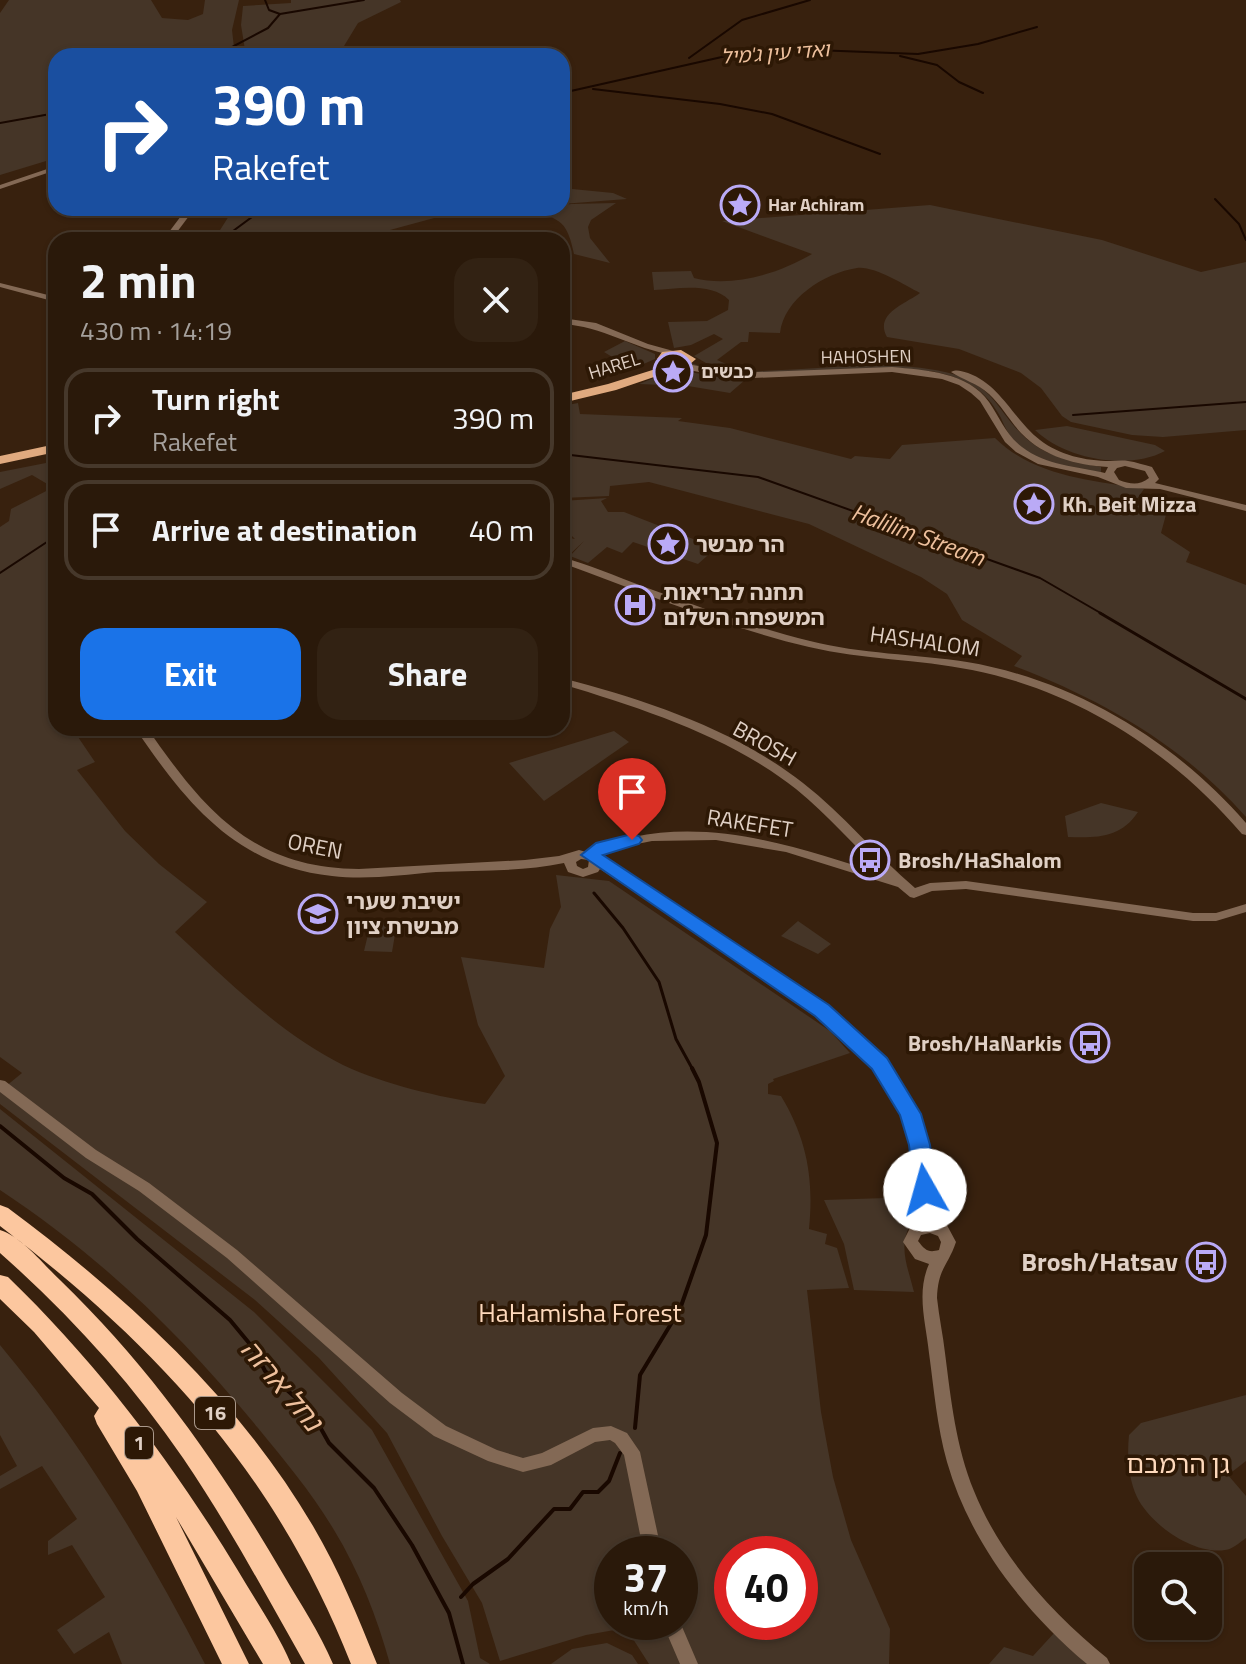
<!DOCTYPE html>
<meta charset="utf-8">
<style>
body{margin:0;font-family:"Titillium Web","Noto Sans Hebrew",sans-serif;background:#322213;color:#f1f3f6;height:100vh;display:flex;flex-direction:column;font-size:30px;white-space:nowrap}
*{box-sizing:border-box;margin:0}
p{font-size:26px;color:#a5a09c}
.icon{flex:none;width:44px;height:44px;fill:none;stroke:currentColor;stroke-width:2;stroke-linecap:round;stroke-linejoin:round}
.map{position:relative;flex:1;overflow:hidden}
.panel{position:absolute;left:48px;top:232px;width:522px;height:504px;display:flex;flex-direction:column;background:#2a190a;border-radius:24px;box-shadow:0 2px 6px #0004,0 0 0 2px #46382b}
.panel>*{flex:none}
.hud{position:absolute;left:48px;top:48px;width:522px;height:168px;border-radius:24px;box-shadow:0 2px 6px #0004,0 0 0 2px #46382b;background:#1a4fa0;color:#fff;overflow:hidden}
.buttons{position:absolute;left:1134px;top:1552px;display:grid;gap:16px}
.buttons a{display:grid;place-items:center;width:88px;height:88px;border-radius:16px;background:#2a190a;box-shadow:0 2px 6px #0004,0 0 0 2px #46382b;font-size:40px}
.speed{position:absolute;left:594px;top:1536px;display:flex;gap:16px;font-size:40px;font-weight:700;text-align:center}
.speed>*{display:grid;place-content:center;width:104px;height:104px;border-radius:50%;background:#2a190a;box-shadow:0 2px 6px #0004,0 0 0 2px #46382b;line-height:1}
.speed small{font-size:20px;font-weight:400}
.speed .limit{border:12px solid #d22;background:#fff;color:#111}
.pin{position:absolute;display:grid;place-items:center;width:68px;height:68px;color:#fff;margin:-82px -34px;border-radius:50% 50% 50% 0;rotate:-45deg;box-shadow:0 0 8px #0007}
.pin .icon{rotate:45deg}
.me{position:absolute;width:88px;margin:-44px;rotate:353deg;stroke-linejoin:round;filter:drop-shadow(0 0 6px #0008)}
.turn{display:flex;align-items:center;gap:28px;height:168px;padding:0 32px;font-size:36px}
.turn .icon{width:104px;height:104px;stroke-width:2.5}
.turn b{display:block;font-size:56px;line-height:68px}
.round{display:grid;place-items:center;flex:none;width:84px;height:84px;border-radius:24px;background:#322213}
.headline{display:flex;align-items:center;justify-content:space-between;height:136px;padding:0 32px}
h1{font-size:48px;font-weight:700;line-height:60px}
.primary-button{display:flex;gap:16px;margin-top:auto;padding:16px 32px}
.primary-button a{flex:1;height:92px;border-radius:24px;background:#1a73e8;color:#fff;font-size:32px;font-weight:700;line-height:92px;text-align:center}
.primary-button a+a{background:#322213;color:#f1f3f6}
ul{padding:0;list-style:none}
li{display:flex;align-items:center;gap:24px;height:100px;margin:0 16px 12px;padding:0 16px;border:4px solid #46382b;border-radius:24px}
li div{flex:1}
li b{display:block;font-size:30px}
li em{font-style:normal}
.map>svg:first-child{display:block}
</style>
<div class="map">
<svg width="1246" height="1664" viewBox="0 0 1246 1664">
<rect width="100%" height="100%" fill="#38210e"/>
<path fill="#453527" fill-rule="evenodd" d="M 9,0 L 151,0 L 162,18 L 188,20 L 203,14 L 205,0 L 239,0 L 232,30 L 235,56 L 56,56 L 56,158 L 0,175 L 0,13 Z
M 291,0 L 400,0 L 401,2 L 358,23 L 344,46 L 373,56 L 246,56 L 241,25 L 243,6 L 291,3 Z
M 562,188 L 613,193 L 627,199 L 562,204 Z
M 616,203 L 591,220 L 588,227 L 590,238 L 610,263 L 574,254 C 567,222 562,219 530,211 L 571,204 Z
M 930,205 L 1102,240 L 1201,272 L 1246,262 L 1246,430 L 1163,437 L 1132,435 L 1071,422 L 1062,416 L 1041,388 L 1021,373 L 959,349 L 887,337 C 874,314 905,304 920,293 C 904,285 875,266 857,268 C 824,273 784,299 780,333 L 749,332 L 748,342 L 741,342 L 717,360 L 731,366 L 706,363 L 694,356 L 723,339 L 714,334 L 691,345 L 674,348 L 668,322 L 707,321 L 728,310 L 729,300 C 711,282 677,289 654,290 L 652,272 L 691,271 L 694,278 C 732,288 778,274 812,254 L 722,221 Z
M 234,208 L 489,208 L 460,211 L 353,240 L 215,238 Z
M 625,341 L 655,354 L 655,359 L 632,369 L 604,352 Z
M 691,363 C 720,374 750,372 781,370 C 835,368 892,360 945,372 C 999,384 997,417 1032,443 C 1051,458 1078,462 1101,467 L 1101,472 C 1074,469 1045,465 1023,449 C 1012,441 1006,430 1001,418 C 985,388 964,378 931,371 L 728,374 L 687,365 Z
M 674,370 L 745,380 L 730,393 L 688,386 L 639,384 Z
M 578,403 L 580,414 L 682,418 L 678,421 L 730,428 L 851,459 L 855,456 L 890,459 L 902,445 L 995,438 C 1035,477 1091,480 1144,489 L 1137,499 L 1167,511 L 1161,533 L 1190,552 L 1186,562 L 1246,585 L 1246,817 C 1184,746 1101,699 1014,666 L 1022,656 L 962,620 L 947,594 L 921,577 L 809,524 L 649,482 L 610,486 L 609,496 L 562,498 L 562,486 L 566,481 L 562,481 L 562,421 L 566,419 L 562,406 Z
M 1067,426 L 1155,445 L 1165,451 C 1128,471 1065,459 1035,430 Z
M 56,461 L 56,484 L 49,485 L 32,475 L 0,489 L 0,472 Z
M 56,486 L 56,728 L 82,728 L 78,737 L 95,762 L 77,770 L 125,831 L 159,864 L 207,902 L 175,932 C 227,980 279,1033 343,1065 C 386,1085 439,1097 485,1104 L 505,1076 L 478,1025 L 461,957 L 544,968 L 550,929 L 561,907 L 556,875 L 609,881 L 830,1031 L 850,1053 L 773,1079 L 774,1081 L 768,1084 L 768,1094 L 781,1096 C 807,1139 814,1179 809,1229 L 827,1234 L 825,1244 L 837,1248 L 849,1288 L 807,1290 L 821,1412 L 833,1477 L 851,1540 L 890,1629 L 889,1664 L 649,1664 L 626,1628 L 586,1635 L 500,1661 L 482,1603 L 442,1536 L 387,1433 L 319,1358 L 255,1300 L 0,1104 L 0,1091 L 22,1073 L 0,1057 L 0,527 L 9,521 L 11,509 ZM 612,1554 L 680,1554 L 680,1622 L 612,1622 ZM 732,1554 L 800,1554 L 800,1622 L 732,1622 Z
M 607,498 L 601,501 L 608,512 L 624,512 L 716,548 L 698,564 L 633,542 L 622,553 L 607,547 L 588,563 L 570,556 L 584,541 L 568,556 L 562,554 L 562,528 L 570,538 L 575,539 L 565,529 L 562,501 Z
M 614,731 L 629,742 L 544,801 L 509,763 Z
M 1101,803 L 1138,812 C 1121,838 1097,838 1068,837 L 1065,816 Z
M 798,921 L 831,944 L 818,954 L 781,936 Z
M 371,922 L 397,923 L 392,952 L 364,951 Z
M 0,1109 L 254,1312 L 372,1430 L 468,1601 L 480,1658 L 490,1664 L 390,1664 C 377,1617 359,1571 334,1530 C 312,1493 285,1461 258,1428 C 181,1334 101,1257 0,1190 Z
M 917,1197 L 917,1216 C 895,1240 907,1264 914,1292 L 854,1290 L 844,1244 L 824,1200 Z
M 0,1345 C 82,1443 146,1550 205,1664 L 122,1664 L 109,1632 L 74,1654 L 57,1630 L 105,1597 L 72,1545 L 48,1555 L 48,1541 L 77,1519 L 42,1466 L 0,1489 L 0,1476 L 17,1466 L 0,1435 Z
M 1246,1395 L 1246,1461 L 1228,1475 L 1246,1496 L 1246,1538 C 1239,1543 1233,1549 1225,1550 C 1193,1555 1150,1524 1137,1497 C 1128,1478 1127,1455 1129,1435 L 1141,1423 Z
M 1055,1632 L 1090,1664 L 989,1664 L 1004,1647 L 1033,1656 Z
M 607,1643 L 632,1655 L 638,1664 L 551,1664 L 572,1649 Z"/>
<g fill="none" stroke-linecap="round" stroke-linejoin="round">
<path stroke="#190800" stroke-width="2" d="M 265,0 L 269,10 L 280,14
M 215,56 L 268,28 L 280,14 L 364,0
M 900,56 L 937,65 L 959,82 L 983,93
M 689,58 L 742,20 L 810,0
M 593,89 L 720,104 L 772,114 L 880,154
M 562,93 L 744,52 L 789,49 L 918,54 L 978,44 L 1037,27
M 0,123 L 56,113
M 1215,199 L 1239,224 L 1246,240
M 229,234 L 264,208
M 1073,415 L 1246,402
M 562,454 L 758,477 L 1040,578 L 1104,615
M 0,573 L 56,536"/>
<path stroke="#190800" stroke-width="3" d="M 1100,613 L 1246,699
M 594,893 L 623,928 L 659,982 L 676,1039 L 693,1070"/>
<path stroke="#190800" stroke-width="4" d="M 0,1126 L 64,1178 L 92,1194 L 137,1239 L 230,1320 L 254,1349 L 265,1371 L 311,1411 L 329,1443 L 374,1488 L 412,1545 L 449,1613 L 463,1664
M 635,1428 L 640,1375 L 680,1309 L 706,1235 L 717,1143 L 699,1082 L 692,1068
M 461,1597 L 473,1584 L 508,1559 L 554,1509 L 570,1509 L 583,1492 L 598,1492 L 609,1481 L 620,1453"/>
<path fill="#836955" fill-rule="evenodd" d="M 56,166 L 56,170 L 0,189 L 0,185 Z
M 187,208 L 195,208 L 171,240 L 163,240 Z
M 0,283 L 56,297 L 56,302 L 0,287 Z
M 562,318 L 596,323 L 648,344 L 677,352 L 673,355 C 634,349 602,326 562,324 Z
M 678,362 L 732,373 L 892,367 C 925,370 968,372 989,402 C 1000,418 1006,435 1022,447 C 1046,466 1077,466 1105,473 L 1108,467 C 1076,465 1044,457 1021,433 C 1010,421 1001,405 989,394 C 977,383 963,380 951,372 C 957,369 960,371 968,373 C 1001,385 1013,419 1040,440 C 1059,455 1086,461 1110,461 C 1116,461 1122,460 1128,461 C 1136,462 1144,465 1152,467 L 1159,479 L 1155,483 L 1246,505 L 1246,511 L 1160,489 L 1126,488 L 1098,477 L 1038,464 L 1016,452 L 1005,442 L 980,401 L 971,393 L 959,385 L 942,379 L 892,372 L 732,379 L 675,367 L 674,365 ZM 1125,466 L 1145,471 L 1149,478 C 1139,486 1130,484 1119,480 L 1114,472 L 1117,468 Z
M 562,557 C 589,565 616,576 642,586 C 697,606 753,627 810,641 C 861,654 915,654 967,662 C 1074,680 1175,741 1246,823 L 1246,835 L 1242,834 C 1172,752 1078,691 972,670 C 918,659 863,660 809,647 C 725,627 644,593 562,563 Z
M 562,678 C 646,700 734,729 803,783 C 844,815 876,855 915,888 L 930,883 L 966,881 L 1193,913 L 1216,913 L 1246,904 L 1246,912 L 1216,921 L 1193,921 L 966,889 L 932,891 L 914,898 L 910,897 L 898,887 L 786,852 L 716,840 L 652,841 L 607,850 L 599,855 L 827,1008 L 872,1045 L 895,1073 L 917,1114 L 926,1145 L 934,1201 L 956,1242 C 948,1266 938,1268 937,1298 C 939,1317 943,1335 945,1353 C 951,1400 956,1447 974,1491 C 1001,1558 1052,1613 1107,1658 L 1110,1664 L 1087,1664 C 1024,1611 970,1542 947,1462 C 937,1426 934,1390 929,1353 C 926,1323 916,1293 929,1264 L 915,1259 L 903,1242 L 911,1226 L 930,1221 L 920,1201 L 912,1145 L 903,1114 L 885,1080 L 862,1053 L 817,1014 L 600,869 L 598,872 L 583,877 L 568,872 L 564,863 C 522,872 478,870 436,872 C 402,875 367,880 332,876 C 236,866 186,803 135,728 L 147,728 C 204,810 252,868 359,869 L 525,860 L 559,856 L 579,850 L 586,852 C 601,843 616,840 633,837 C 719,819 803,849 885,875 C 855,847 828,815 796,789 C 729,736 643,709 562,684 ZM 581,859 L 589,860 L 588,867 L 583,869 L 577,866 L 576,862 ZM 930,1233 L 938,1236 L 941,1242 L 939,1250 C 928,1253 925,1250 918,1241 L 921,1235 Z
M 0,1080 L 5,1081 L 96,1150 L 149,1183 L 237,1250 L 402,1393 L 446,1426 L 497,1450 L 523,1458 L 542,1453 L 593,1428 L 611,1426 L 627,1433 L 640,1452 L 662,1554 L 644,1554 L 624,1455 L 615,1443 L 610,1440 L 595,1442 L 551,1465 L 523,1472 L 488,1461 L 434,1436 L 390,1403 L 227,1258 L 139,1191 L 86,1158 L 0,1092 Z
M 662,1622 L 680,1622 L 698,1664 L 680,1664 Z"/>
<path fill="#e0aa7f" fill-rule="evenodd" d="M 681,350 L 696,359 L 689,365 L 616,390 L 562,403 L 562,395 L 608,384 L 681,361 L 683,359 C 673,353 671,361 663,362 L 657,359 L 662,352 Z
M 56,444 L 56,452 L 0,464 L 0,456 Z"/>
<path fill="#fcc79f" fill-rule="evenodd" d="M 0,1205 L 8,1208 C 126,1296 238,1398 313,1526 C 339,1570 358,1617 377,1664 L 351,1664 C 277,1476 159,1347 0,1226 Z
M 0,1230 C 22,1237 43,1264 60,1280 C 150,1367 220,1466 283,1574 C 300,1603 320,1633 333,1664 L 305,1664 C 266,1595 228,1524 183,1458 C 131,1382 69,1314 0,1253 Z
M 0,1275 L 8,1277 C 98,1364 172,1462 237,1569 C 255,1600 277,1631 291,1664 L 263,1664 L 176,1517 L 249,1664 L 222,1664 L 137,1491 L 97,1424 L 94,1416 L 99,1408 L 34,1332 L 0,1299 Z"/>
</g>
<path fill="#1a73e8" stroke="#114b97" stroke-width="2" d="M 632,834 L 639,836 L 642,840 L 639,844 L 603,855 L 829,1005 L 887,1058 L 921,1114 L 930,1145 L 936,1190 L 933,1196 L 925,1198 L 917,1196 L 914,1190 L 909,1145 L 900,1115 L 872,1069 L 815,1016 L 581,855 L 596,843 Z"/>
<defs>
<symbol id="sight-ring" viewBox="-11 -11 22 22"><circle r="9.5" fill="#2d1805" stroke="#baaaf6" stroke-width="1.5"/><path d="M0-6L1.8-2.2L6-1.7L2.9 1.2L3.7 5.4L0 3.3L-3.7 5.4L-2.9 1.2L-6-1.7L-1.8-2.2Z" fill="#baaaf6"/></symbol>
<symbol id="hospital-ring" viewBox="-11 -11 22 22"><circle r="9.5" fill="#2d1805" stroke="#baaaf6" stroke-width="1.5"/><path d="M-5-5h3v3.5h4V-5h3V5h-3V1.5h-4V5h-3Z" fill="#baaaf6"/></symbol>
<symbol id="bus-ring" viewBox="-11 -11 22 22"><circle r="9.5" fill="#2d1805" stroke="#baaaf6" stroke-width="1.5"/><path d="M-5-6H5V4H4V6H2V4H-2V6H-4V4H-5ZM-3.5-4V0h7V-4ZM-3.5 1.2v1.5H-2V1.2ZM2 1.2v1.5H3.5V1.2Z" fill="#baaaf6"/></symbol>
<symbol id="school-ring" viewBox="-11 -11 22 22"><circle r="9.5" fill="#2d1805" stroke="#baaaf6" stroke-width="1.5"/><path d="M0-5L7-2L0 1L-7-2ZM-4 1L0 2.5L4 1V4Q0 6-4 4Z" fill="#baaaf6"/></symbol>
</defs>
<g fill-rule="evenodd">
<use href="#sight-ring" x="718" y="183" width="44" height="44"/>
<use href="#sight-ring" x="651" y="350" width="44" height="44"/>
<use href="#sight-ring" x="1012" y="482" width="44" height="44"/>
<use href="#sight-ring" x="646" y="522" width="44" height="44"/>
<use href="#hospital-ring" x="613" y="583" width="44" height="44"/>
<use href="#bus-ring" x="848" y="838" width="44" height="44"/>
<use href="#school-ring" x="296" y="892" width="44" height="44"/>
<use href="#bus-ring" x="1068" y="1021" width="44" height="44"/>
<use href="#bus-ring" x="1184" y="1240" width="44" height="44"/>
</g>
<g text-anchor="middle" stroke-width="7" stroke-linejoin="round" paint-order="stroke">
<g font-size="18" font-weight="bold" fill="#e0d0c5" stroke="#2d1805" text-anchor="start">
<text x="768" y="211">Har Achiram</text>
<text x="701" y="378">כבשים</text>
</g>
<g font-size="18" fill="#e0d0c5" stroke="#2d1805">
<text transform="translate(866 357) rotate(-1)" y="6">HAHOSHEN</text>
<text transform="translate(614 366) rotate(-17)" y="6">HAREL</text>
</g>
<g font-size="20" font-style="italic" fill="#eec09d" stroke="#2d1805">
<text transform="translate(775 53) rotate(-4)" y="7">ואדי עין ג'מיל</text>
</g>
<g fill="#2d1805" stroke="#aa998b" stroke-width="2">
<rect x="195" y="1397" width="40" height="32" rx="6"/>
<rect x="125" y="1427" width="28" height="32" rx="6"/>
</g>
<g font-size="20" font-weight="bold" fill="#e0d0c5">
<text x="215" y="1420">16</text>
<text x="139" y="1450">1</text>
</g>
<g font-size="22" font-weight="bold" fill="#e0d0c5" stroke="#2d1805" text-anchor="start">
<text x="1062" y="512">Kh. Beit Mizza</text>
<text x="696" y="552">הר מבשר</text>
<text x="663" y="600">תחנה לבריאות<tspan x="663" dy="25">המשפחה השלום</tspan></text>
<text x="898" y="868">Brosh/HaShalom</text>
<text x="346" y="909">ישיבת שערי<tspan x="346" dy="25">מבשרת ציון</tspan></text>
<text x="1062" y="1051" text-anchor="end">Brosh/HaNarkis</text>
</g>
<g font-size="22" fill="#e0d0c5" stroke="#2d1805">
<text transform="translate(925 641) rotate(8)" y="8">HASHALOM</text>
<text transform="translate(765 743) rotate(29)" y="8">BROSH</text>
<text transform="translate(750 823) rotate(9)" y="8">RAKEFET</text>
<text transform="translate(315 846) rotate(11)" y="8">OREN</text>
</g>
<g font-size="24" font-style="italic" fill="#eec09d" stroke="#2d1805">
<text transform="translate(918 535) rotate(20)" y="8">Halilim Stream</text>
</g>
<g font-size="26" font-weight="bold" fill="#e0d0c5" stroke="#2d1805" text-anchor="end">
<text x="1178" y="1271">Brosh/Hatsav</text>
</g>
<g font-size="26" fill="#fed9bc" stroke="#2d1805">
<text x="580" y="1322">HaHamisha Forest</text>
<text x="1178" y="1473">גן הרמבם</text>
</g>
<g font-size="28" font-style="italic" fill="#eec09d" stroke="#2d1805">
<text transform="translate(282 1385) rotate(50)" y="10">נחל ארזה</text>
</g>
</g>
</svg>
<div class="buttons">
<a><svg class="icon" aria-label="search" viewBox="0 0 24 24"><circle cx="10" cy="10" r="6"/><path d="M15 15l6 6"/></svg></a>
</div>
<div class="speed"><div>37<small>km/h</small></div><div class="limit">40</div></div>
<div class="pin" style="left:632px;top:840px;background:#d93025"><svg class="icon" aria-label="arrive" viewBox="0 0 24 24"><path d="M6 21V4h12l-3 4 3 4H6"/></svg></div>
<svg class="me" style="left:925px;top:1190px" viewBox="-20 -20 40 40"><circle r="19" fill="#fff"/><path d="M0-13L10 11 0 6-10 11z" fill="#1a73e8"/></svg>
<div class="hud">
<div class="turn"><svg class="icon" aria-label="right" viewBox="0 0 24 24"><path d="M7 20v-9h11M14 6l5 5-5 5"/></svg><div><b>390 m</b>Rakefet</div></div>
</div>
<section class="panel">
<div class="headline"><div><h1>2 min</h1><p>430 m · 14:19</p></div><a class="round"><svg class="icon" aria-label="close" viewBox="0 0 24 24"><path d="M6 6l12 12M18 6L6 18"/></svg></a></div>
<ul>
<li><svg class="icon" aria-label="right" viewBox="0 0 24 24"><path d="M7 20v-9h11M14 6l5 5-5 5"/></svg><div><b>Turn right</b><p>Rakefet</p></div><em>390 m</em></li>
<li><svg class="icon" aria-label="arrive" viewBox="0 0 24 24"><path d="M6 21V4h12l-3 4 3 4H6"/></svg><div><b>Arrive at destination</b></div><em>40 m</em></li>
</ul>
<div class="primary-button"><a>Exit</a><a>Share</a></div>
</section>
</div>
